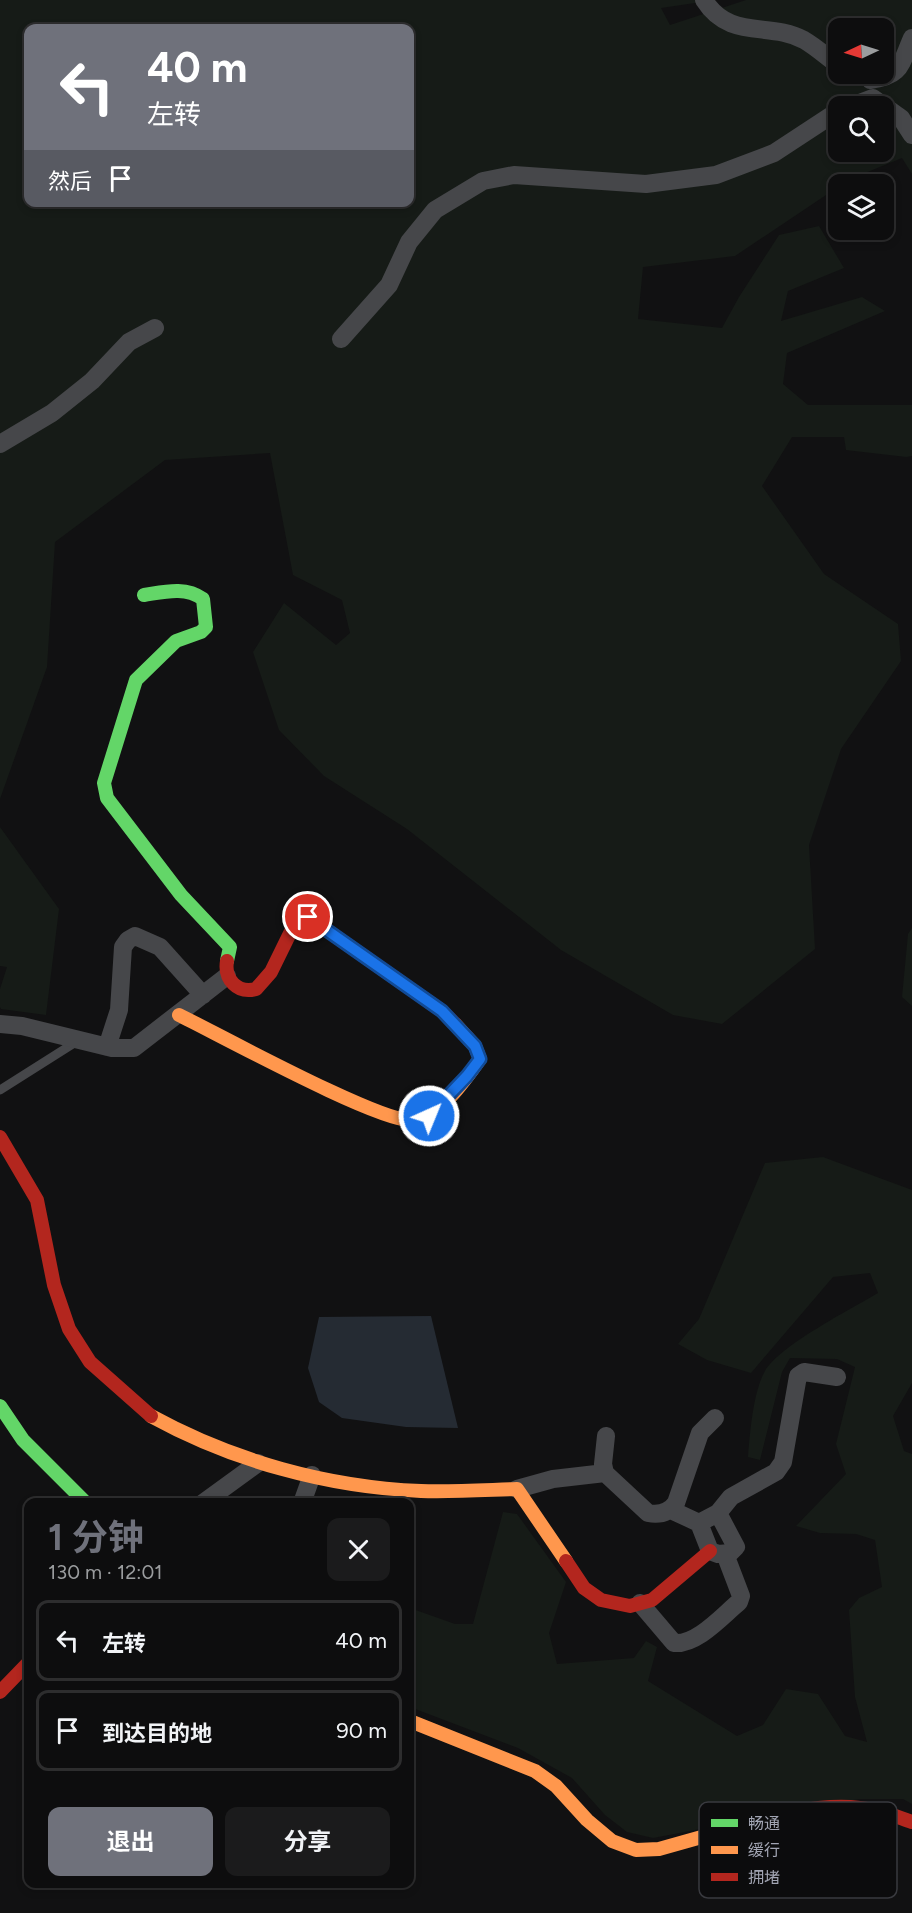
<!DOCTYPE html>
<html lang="zh">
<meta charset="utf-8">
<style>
body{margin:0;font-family:Figtree,"Noto Sans SC",sans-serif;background:#1b1b1c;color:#f1f3f6;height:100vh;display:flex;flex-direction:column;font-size:22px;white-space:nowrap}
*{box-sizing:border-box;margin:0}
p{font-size:20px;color:#9a9c9e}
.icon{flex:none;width:33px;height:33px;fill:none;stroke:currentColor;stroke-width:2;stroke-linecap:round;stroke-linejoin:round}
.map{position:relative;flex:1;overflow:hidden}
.side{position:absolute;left:24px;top:1498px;width:390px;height:390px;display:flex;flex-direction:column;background:#0d0d0e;border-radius:12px;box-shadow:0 3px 9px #0003,0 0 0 2px #2d2d2e}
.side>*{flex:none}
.guide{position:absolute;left:24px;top:24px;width:390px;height:183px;border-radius:12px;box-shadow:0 3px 9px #0003,0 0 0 2px #2d2d2e;background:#6f717b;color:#fff;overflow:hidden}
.needle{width:39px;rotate:266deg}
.fabs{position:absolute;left:828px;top:18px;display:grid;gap:12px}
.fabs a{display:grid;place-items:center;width:66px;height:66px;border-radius:12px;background:#0d0d0e;box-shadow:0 3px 9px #0003,0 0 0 2px #2d2d2e;font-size:30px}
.pin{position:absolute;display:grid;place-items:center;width:51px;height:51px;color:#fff;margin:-26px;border:3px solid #fff;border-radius:50%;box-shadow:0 2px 6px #0007}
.me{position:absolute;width:66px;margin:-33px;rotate:44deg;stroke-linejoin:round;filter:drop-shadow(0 0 4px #0008)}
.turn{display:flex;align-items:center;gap:21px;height:126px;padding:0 24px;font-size:27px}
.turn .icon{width:78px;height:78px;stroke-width:2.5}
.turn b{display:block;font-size:42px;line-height:51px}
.then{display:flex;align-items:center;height:57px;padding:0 24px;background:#0003;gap:12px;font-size:22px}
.round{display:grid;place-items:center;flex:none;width:63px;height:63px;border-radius:12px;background:#1b1b1c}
.headline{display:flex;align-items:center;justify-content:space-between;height:102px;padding:0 24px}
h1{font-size:36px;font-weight:700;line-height:45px;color:#6f717b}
.action{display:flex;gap:12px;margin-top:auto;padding:12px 24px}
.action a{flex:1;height:69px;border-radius:12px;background:#6f717b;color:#fff;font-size:24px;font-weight:700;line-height:69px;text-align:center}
.action a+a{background:#1b1b1c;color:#f1f3f6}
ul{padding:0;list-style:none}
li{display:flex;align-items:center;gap:18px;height:81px;margin:0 12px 9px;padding:0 12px;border:3px solid #2d2d2e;border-radius:12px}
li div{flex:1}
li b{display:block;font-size:22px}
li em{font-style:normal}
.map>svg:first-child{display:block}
</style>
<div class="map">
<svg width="912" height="1913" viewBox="0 0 912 1913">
<rect width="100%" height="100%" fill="#111112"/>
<path fill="#161b17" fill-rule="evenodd" d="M 0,0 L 715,0 L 661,8 L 670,25 L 746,0 L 912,0 L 912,174 L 902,158 L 838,184 L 838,187 L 735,256 L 643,267 L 638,319 L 722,328 L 739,297 L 779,235 L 819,226 L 844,268 L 788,291 L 781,321 L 862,297 L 885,311 L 787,353 L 783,384 L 808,405 L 912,405 L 912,456 L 906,457 L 846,450 L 844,437 L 792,437 L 762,486 L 824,574 L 898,624 L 901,661 L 841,749 L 809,845 L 815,949 L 722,1024 L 673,1015 L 561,950 L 407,829 L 324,776 L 279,730 L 253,652 L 284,603 L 336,645 L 350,633 L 342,600 L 293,575 L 270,453 L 165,460 L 55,542 L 47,667 L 0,799 ZM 28,28 L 410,28 L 410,202 L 28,202 ZM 838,28 L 884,28 L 884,74 L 838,74 ZM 838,106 L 884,106 L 884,152 L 838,152 Z
M 0,827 L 59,909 L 46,1015 L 1,1009 L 0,1007 L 0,989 L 7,967 L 0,966 Z
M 912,928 L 912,1006 L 902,997 L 908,934 Z
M 823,1157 L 912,1190 L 912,1383 L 893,1416 L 904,1451 L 912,1454 L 912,1804 L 903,1799 L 859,1799 L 653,1838 L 627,1832 L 605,1815 L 572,1778 L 518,1748 L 410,1707 L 410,1608 L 455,1624 L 473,1624 L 503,1512 L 517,1514 L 566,1582 L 549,1633 L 557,1664 L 634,1658 L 646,1641 L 657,1647 L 648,1681 L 737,1736 L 763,1725 L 786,1689 L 818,1694 L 845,1736 L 867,1742 L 855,1697 L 849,1610 L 859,1598 L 882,1587 L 875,1540 L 856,1534 L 820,1533 L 796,1526 L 846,1474 L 836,1444 L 855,1367 L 837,1359 L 790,1358 L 782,1372 L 760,1460 L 748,1457 C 750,1433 753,1392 765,1371 C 779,1346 851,1309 878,1293 L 870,1273 L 833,1277 L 751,1373 L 707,1360 L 678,1344 L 699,1319 L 765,1163 Z"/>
<path fill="#252b33" d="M 431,1316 L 458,1428 L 406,1427 L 342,1418 L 319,1402 L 308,1368 L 319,1317 Z"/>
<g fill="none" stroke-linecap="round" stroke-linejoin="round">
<path stroke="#46474a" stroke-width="9" d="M 0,1090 L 79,1040"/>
<path stroke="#46474a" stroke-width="18" d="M 704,0 C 730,41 769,21 804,40 C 816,47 827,57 838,65
M 870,80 C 902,76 900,65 912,38
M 852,106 L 873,98 L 901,118 L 912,135
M 341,339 L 389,285 L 409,242 L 435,210 L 483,181 L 514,175 L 646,184 L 716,175 L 774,153 L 838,111
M 0,444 L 52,413 L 92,381 L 129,342 L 155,328
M 0,1024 L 22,1026 L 112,1048 L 134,1048 L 227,976
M 107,1047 L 119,1010 L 123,947 L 128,940 L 135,936 L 160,947 L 203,995
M 606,1436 L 603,1464 L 605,1473 L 648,1513 C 659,1515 669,1513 676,1503 L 700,1433 L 715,1418
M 517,1489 L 553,1479 L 605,1473
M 203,1503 L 258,1463
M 302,1503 L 312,1475
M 671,1510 L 699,1523 L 710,1551 L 718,1554 L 730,1553 L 736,1547 L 718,1513
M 699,1523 L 718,1513 L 731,1497 L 776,1472 L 783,1462 L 798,1376 L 804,1372 L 837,1377
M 640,1603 L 674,1643 C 697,1645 722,1616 739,1602 L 741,1596 L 725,1554"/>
<path stroke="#63d668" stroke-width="14" d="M 144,595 C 164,592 185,586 203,599 L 206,627 L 201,632 L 176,641 L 136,680 L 104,783 L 107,798 L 181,895 L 230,947 L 227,961
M 0,1406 L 23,1440 L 86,1503"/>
<path stroke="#ff974d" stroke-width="14" d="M 179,1015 C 216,1033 384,1125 413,1120 C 442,1115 464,1081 480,1059 L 475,1046 L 455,1024
M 151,1416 C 233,1461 327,1487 421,1491 C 453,1492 485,1490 517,1489 L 566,1561
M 410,1721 L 535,1771 L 556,1786 L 587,1820 L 612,1841 L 636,1850 L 659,1849 L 762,1820"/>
<path stroke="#b3261e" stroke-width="14" d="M 227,961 C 224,979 237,994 256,989 L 271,972 L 296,921 L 308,917 L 442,1011 L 455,1024
M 0,1137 L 37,1200 L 54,1285 L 69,1329 L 90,1362 L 151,1416
M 566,1561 L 584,1588 L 601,1600 L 630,1606 L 652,1600 L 710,1551
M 0,1692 L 28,1663
M 762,1820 C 798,1810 839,1801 877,1811 C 889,1813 900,1818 912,1822"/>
</g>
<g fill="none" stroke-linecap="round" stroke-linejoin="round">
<defs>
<path id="route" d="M 308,917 L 442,1011 L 475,1046 L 480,1059 L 467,1076 L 429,1116"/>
</defs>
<use href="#route" stroke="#114b97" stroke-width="15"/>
<use href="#route" stroke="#1a73e8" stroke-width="10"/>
</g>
<rect x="699" y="1802" width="198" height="96" rx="9" fill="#0c0c0d" stroke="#393a3f" stroke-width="1.5"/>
<rect x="711" y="1819" width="27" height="8" fill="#63d668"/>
<rect x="711" y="1846" width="27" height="8" fill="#ff974d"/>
<rect x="711" y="1873" width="27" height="8" fill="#b3261e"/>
<g font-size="16" fill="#a2a5b3">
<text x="748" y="1829">畅通</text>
<text x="748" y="1856">缓行</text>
<text x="748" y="1883">拥堵</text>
</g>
</svg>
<div class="fabs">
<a><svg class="needle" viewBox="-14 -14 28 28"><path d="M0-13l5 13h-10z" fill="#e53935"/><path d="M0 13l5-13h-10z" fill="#9a9c9e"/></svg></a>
<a><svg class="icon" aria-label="search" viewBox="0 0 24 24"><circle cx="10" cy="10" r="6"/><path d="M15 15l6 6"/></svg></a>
<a><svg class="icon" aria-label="layers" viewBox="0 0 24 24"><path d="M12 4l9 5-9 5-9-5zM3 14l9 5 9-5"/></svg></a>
</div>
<div class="pin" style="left:308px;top:917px;background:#d93025"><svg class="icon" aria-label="arrive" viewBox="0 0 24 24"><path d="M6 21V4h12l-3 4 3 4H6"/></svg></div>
<svg class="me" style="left:429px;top:1116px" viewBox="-20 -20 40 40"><circle r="17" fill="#1a73e8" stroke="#fff" stroke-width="3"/><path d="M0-11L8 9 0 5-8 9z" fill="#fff"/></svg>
<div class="guide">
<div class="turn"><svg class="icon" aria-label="left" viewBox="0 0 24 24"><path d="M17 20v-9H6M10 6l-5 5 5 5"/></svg><div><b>40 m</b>左转</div></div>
<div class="then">然后<svg class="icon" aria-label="arrive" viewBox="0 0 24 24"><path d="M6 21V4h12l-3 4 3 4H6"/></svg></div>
</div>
<section class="side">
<div class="headline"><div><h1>1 分钟</h1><p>130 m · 12:01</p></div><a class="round"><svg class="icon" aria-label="close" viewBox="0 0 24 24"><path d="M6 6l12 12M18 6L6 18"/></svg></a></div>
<ul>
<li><svg class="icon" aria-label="left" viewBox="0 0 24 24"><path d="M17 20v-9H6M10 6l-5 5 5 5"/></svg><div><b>左转</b></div><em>40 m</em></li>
<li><svg class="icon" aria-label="arrive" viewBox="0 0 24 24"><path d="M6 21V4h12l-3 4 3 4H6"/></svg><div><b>到达目的地</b></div><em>90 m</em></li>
</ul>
<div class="action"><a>退出</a><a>分享</a></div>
</section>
</div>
